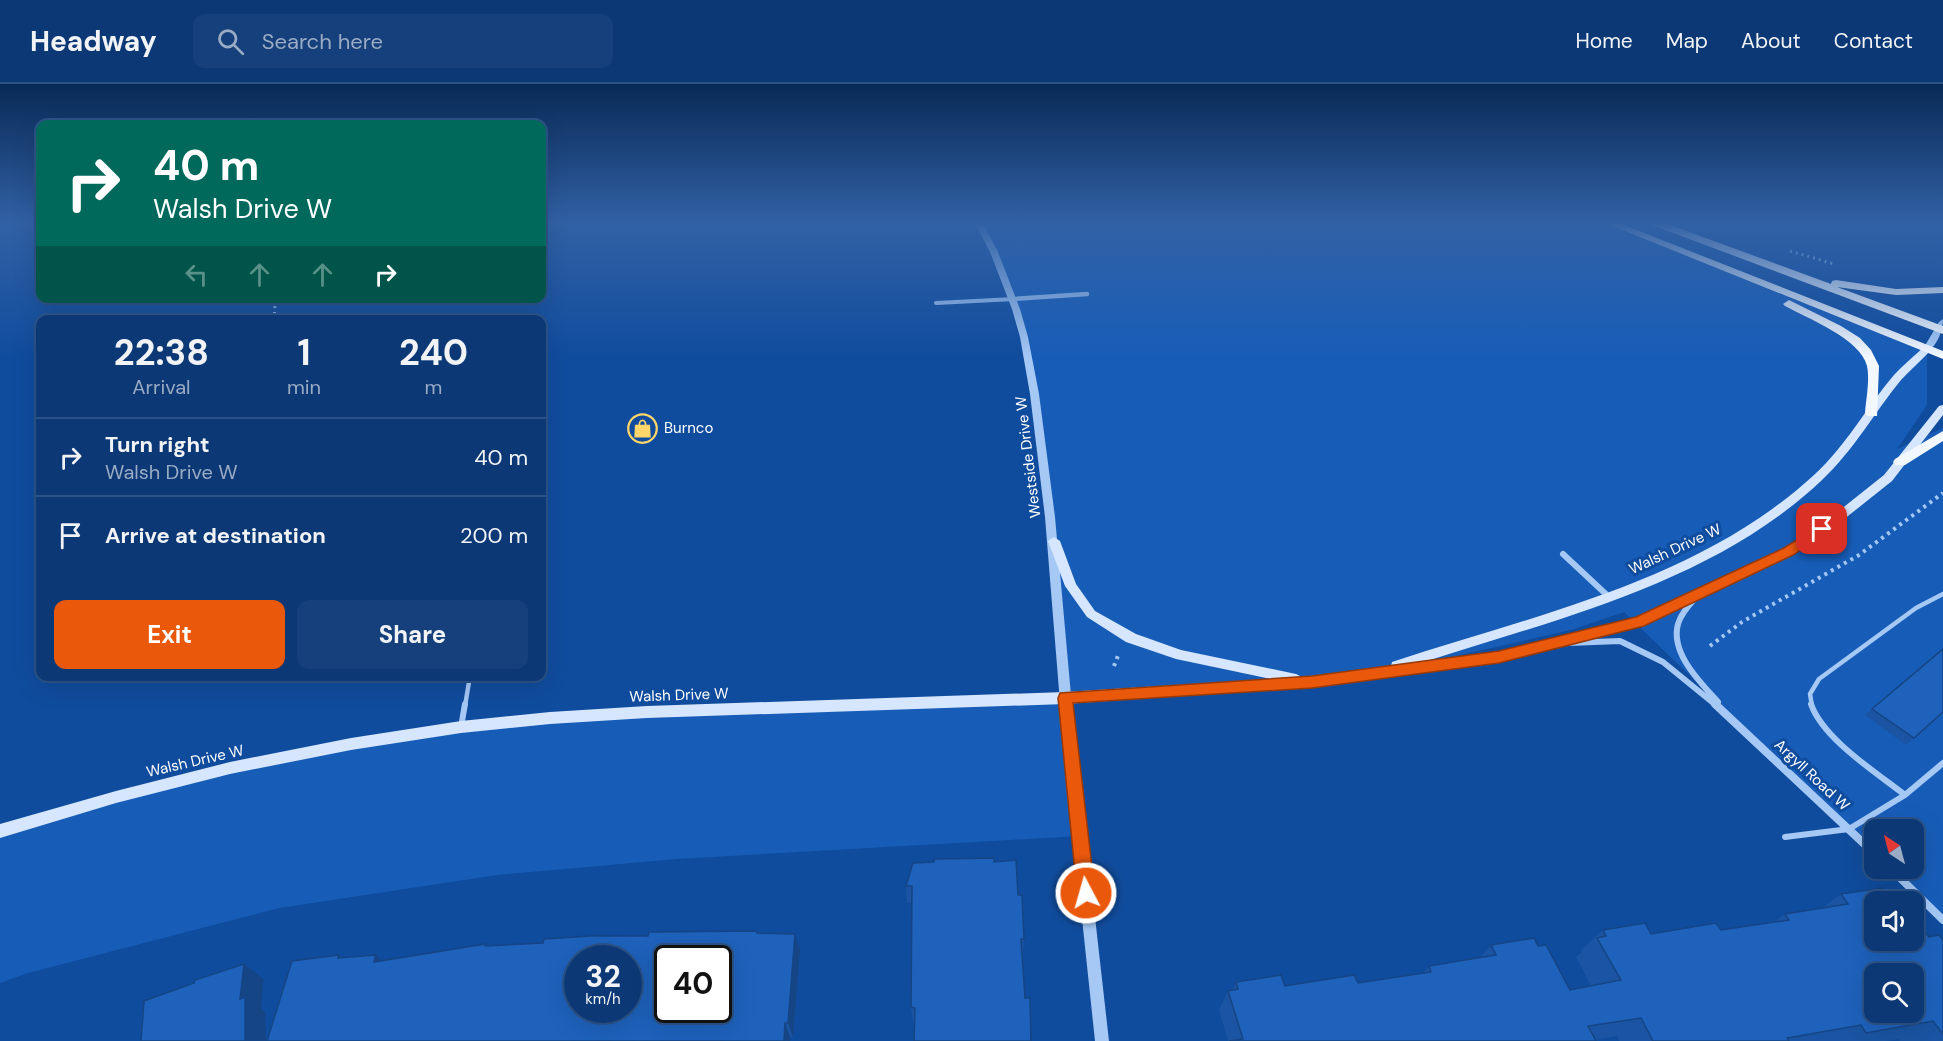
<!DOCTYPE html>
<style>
body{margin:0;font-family:"DM Sans",sans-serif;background:#15407b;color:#f1f3f6;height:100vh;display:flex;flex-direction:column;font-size:22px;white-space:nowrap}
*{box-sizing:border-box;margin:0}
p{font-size:20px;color:#9aacc5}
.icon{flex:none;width:33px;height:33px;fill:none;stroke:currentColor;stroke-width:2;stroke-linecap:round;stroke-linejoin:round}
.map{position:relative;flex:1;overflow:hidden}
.side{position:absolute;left:36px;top:231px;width:510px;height:366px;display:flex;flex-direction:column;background:#0c3976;border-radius:12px;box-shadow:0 6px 24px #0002,0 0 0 2px #2c5388}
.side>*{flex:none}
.guide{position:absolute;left:36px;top:36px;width:510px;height:183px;border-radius:12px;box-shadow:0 6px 24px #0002,0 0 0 2px #2c5388;background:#00695c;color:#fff;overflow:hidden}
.needle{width:39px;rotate:324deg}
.fabs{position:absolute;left:1864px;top:735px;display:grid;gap:12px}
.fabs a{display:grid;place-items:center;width:60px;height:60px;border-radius:12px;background:#0c3976;box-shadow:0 6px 24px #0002,0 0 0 2px #2c5388;font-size:30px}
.speed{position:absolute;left:564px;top:861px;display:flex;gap:12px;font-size:30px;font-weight:700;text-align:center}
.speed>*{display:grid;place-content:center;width:78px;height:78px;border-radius:50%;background:#0c3976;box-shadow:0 6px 24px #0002,0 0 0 2px #2c5388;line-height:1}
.speed small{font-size:15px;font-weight:400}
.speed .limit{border:3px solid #111;border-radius:9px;background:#fff;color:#111}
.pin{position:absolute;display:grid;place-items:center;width:51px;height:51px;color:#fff;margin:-26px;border-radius:12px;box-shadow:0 3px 9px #0006}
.me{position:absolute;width:66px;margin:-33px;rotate:354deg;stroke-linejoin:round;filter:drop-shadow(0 0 4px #0008)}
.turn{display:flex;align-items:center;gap:21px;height:126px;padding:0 18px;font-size:27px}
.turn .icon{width:78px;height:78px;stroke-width:2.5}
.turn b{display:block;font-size:42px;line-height:51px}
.lanes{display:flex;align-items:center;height:57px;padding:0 18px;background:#0003;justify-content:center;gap:30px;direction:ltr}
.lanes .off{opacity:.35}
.eta{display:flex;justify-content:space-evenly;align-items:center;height:102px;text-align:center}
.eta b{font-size:36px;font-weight:700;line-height:42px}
.cta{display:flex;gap:12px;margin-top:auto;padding:12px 18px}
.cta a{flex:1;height:69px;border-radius:12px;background:#ea580c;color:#fff;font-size:24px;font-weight:700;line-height:69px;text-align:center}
.cta a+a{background:#15407b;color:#f1f3f6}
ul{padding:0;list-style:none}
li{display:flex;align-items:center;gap:18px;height:78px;padding:0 18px;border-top:2px solid #2c5388}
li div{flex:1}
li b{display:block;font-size:22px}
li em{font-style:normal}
header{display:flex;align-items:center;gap:36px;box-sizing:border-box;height:84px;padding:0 30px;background:#0c3976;border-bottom:2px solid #2c5388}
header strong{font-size:28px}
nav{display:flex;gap:33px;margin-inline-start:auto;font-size:21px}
.search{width:420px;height:54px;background:#15407b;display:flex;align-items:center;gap:15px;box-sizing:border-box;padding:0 21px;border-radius:12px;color:#9aacc5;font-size:22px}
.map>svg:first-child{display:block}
</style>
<header>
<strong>Headway</strong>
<div class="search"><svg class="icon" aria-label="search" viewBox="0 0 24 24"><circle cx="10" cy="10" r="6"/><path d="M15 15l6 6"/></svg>Search here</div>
<nav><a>Home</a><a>Map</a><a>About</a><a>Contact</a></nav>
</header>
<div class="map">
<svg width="1943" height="957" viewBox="0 0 1943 957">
<rect width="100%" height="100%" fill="#104c9d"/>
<path fill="#175db8" d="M 979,139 L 1610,139 L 1927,265 L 1927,321 L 1897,365 L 1943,344 L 1943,836 L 1890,785 L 1914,784 L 1914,746 L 1875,746 L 1875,770 L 1624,528 L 1571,546 L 1371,591 L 1065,614 L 1080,752 L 676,775 L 497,791 L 279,824 L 28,889 L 0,899 L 0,747 L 116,713 L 461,643 L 1065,614 L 1035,305 L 998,173 Z"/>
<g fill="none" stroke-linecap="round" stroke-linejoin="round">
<path stroke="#a5c8f5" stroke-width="3" stroke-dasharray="2 4" stroke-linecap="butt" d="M 1790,167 L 1834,180
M 274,236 L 275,221 L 283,214"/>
<path stroke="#a5c8f5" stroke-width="4" stroke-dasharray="3 4.5" stroke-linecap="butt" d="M 1710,562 L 1742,538 L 1859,471 L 1943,409
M 1114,582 L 1119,569"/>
<path stroke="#a5c8f5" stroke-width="4" d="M 936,219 L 1014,215"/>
<path stroke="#a5c8f5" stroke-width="4.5" d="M 465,622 L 470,592
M 1812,622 L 1810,610 L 1819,595 L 1916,524 L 1943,510"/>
<path stroke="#a5c8f5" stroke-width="6" d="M 1811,620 C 1823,655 1877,689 1905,711
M 461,643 L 465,620
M 1785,753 L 1849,745 L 1905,711 L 1943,679"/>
<path stroke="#a5c8f5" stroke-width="4.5" d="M 1014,215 L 1087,210"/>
<path stroke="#a5c8f5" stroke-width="6" d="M 1563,470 L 1609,513
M 1697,512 C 1690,520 1681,529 1678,540 C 1670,569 1700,598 1718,618
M 1568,559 L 1620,557 L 1663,578 L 1717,622"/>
<path stroke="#a5c8f5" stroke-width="8" d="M 1715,620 L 1875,770
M 1890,784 L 1943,836"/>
<path fill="#a5c8f5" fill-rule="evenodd" d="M 975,139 L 983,139 L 998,168 L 1020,225 L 1028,253 L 1039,310 L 1055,433 L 1075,656 L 1109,957 L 1095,957 L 1063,656 L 1045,433 L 1030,310 L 1020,253 L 1012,225 L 990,168 Z
M 1943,235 C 1943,247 1937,262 1927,268 L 1924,267 L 1923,265 L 1939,238 Z"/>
<path fill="#d5e6fe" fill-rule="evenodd" d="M 1927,262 L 1932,265 L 1930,267 C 1921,277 1910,286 1901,296 C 1874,329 1854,366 1822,396 C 1715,497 1564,533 1427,577 L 1499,568 L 1636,534 L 1784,465 L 1835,430 L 1884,391 L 1939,322 L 1943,321 L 1943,331 L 1892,397 L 1843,436 L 1792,471 L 1643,541 L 1499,578 L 1312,603 L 1065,620 L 647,634 L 550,640 L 461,649 L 351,666 L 230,690 L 116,719 L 0,754 L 0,740 L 116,707 L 230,678 L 351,654 L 461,637 L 550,628 L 647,622 L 1065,608 L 1271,595 L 1176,575 L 1126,558 L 1087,533 L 1065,502 L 1048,457 L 1054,453 L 1060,457 L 1076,500 L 1095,527 L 1136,550 L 1181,566 L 1296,590 L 1302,593 L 1391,582 L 1392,578 C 1537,530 1699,497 1814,391 C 1846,362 1866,324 1894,291 C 1903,281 1914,272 1924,263 Z"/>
<path fill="#f3f8ff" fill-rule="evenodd" d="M 1605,139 L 1619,139 L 1943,267 L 1943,275 Z
M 1651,139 L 1665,139 L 1831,200 L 1832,197 L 1836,196 L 1896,205 L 1943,203 L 1943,209 L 1896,211 L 1837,203 L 1943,242 L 1943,250 L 1652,141 Z
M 1789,216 L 1841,242 L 1860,254 L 1871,266 L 1879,282 L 1877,332 L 1867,332 L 1865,329 C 1866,315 1870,296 1867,282 C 1861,255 1807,234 1785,222 L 1783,220 Z
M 1943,347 L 1943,357 L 1905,381 L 1895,381 L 1893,378 L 1895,375 Z"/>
</g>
<path fill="#1a54a2" d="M 1930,139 L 1943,139 L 1943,143 Z
M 1943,565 L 1914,654 L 1906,661 L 1865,631 Z
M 994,778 L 1018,811 L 1024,855 L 1023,870 L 915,938 L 913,938 L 911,923 L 911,819 L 907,819 L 906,802 Z
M 1841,810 L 1887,811 L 1929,853 L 1943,856 L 1943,957 L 1900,957 L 1899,955 L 1887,957 L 1619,957 L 1617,952 L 1595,956 L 1596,957 L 1228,957 L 1219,926 L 1228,907 L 1232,907 L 1236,898 L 1285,902 L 1358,899 L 1423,889 L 1429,882 L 1480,874 L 1491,861 L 1538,862 L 1570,906 L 1591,902 L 1576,873 L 1582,868 L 1581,866 L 1603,846 L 1651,850 L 1721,846 L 1774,838 L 1785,830 L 1822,824 Z
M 758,849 L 800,866 L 793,953 L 790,953 L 790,957 L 267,957 L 343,874 L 382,877 L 487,862 Z"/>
<path fill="#154584" d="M 684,139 L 695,139 L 685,142 Z
M 795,850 L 800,866 L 793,953 L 788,939 Z
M 376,871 L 392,886 L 374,878 Z
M 244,880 L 263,895 L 261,924 L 265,928 L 266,957 L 245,957 L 240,915 Z
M 785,939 L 790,953 L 790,957 L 784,957 Z"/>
<path fill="#1e62bc" stroke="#154584" stroke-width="1.5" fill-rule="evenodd" d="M 1943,565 L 1943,628 L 1914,654 L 1872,625 Z
M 994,774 L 994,778 L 1016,776 L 1018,811 L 1022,811 L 1024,855 L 1021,855 L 1025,914 L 1030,914 L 1031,957 L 914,957 L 915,924 L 911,923 L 912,802 L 906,802 L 913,779 L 934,778 L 934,775 Z
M 1882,804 L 1887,811 L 1896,810 L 1902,818 L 1875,818 L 1875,856 L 1914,856 L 1914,834 L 1929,853 L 1939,851 L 1943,856 L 1943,950 L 1933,937 L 1866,949 L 1861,941 L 1787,954 L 1789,957 L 1653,957 L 1641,934 L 1588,942 L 1596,957 L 1229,957 L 1243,955 L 1228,907 L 1238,905 L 1236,898 L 1281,891 L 1285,902 L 1354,891 L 1358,899 L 1431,888 L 1429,882 L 1496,871 L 1491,861 L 1534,854 L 1538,862 L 1546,861 L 1570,906 L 1621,896 L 1597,854 L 1606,852 L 1603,846 L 1645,839 L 1651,850 L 1716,839 L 1721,846 L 1789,836 L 1785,830 L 1848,820 L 1841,810 ZM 1875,890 L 1914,890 L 1914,928 L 1875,928 Z
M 757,847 L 757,849 L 795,850 L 788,939 L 785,939 L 784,957 L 267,957 L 292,877 L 339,871 L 338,874 L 376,871 L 374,878 L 485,860 L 485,862 L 543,859 L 544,855 L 591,852 L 648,852 L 649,848 ZM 578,874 L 628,874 L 628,926 L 578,926 ZM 668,874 L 718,874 L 718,926 L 668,926 Z
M 244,880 L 240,915 L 245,913 L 245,957 L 141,957 L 144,917 L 194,899 L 195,896 Z"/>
<linearGradient id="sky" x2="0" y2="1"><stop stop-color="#092a56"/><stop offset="0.51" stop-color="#3161a5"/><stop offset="1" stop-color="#3161a5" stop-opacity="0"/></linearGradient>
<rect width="1943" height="273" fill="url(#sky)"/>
<path fill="#ea580c" stroke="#983908" stroke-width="1.5" d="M 1822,440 L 1827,441 L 1829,445 L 1827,448 L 1793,471 L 1644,542 L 1499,579 L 1312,604 L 1073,619 L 1095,809 L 1092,815 L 1086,818 L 1080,815 L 1077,809 L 1058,614 L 1060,609 L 1312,592 L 1499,567 L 1636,533 L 1784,464 Z"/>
<defs>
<symbol id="shop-ring" viewBox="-11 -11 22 22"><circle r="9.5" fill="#104c9d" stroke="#ffd669" stroke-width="1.5"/><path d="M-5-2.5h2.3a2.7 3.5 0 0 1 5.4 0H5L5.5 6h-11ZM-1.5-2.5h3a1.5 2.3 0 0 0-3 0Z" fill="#ffd669"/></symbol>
</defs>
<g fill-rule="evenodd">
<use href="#shop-ring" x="626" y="328" width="33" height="33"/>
</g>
<g text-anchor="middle" stroke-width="6" stroke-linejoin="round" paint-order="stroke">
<g font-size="15" fill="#fff" stroke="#104c9d" text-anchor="start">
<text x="664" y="349">Burnco</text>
</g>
<g font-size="15" fill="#fff" stroke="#104c9d">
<text transform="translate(1028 373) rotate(-97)" y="5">Westside Drive W</text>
<text transform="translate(1675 465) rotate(-25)" y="5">Walsh Drive W</text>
<text transform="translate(679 611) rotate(-2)" y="5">Walsh Drive W</text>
<text transform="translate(195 677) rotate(-13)" y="5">Walsh Drive W</text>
<text transform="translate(1812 691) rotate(43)" y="5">Argyll Road W</text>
</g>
</g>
</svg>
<div class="fabs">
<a><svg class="needle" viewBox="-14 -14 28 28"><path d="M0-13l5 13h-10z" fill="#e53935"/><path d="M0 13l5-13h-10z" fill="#9aacc5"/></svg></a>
<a><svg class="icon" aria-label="sound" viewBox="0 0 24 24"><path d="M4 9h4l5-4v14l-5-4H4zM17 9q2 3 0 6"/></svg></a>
<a><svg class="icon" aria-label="search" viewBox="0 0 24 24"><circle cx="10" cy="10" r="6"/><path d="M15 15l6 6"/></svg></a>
</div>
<div class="speed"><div>32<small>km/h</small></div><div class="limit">40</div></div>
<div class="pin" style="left:1822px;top:445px;background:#d93025"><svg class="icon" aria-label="arrive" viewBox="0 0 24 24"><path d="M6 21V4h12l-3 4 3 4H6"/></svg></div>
<svg class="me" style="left:1086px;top:809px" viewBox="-20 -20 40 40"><circle r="17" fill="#ea580c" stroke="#fff" stroke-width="3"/><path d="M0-11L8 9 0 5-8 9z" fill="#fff"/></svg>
<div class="guide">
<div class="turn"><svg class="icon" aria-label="right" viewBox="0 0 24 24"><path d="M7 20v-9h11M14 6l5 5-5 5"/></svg><div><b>40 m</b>Walsh Drive W</div></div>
<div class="lanes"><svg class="icon off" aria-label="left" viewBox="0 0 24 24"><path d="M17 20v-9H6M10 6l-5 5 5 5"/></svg><svg class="icon off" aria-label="ahead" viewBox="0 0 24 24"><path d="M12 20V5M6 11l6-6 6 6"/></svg><svg class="icon off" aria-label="ahead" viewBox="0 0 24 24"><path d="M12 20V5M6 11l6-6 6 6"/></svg><svg class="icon" aria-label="right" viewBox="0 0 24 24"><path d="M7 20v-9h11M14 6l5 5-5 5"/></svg></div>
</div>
<section class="side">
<div class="eta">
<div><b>22:38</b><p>Arrival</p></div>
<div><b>1</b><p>min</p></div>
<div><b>240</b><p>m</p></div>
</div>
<ul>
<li><svg class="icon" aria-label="right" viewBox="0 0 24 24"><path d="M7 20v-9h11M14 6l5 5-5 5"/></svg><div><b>Turn right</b><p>Walsh Drive W</p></div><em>40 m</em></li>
<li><svg class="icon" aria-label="arrive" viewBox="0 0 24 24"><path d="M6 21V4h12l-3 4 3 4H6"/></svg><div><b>Arrive at destination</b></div><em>200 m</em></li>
</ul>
<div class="cta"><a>Exit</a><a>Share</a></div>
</section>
</div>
